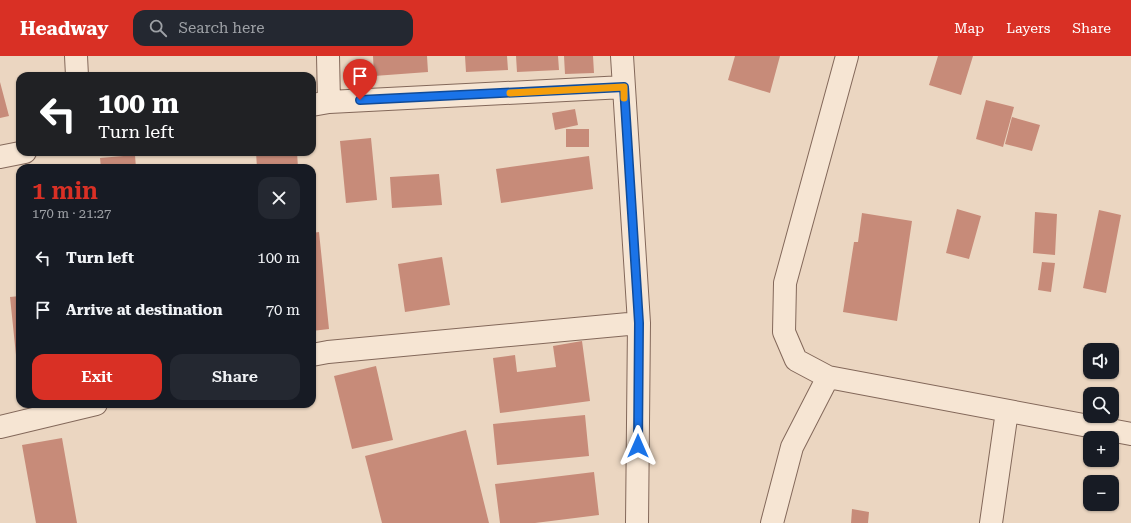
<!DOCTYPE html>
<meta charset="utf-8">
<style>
body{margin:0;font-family:"Roboto Serif",serif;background:#242831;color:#f1f3f6;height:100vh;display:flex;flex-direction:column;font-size:15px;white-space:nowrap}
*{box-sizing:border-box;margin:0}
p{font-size:13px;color:#9ea1a6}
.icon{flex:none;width:22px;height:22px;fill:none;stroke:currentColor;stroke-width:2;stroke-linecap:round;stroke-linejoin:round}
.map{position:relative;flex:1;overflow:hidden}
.side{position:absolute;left:16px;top:108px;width:300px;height:244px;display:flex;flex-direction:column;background:#171b24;border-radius:12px;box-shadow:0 1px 3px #0004}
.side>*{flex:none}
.guide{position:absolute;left:16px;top:16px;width:300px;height:84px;border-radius:12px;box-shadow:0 1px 3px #0004;background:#202124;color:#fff;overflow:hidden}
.buttons{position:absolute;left:1083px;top:287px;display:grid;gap:8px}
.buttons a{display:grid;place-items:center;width:36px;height:36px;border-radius:8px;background:#171b24;box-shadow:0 1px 3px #0004;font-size:20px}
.pin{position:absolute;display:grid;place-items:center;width:34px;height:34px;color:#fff;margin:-41px -17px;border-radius:50% 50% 50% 0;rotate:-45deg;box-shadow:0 0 4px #0007}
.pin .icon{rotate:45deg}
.me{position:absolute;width:44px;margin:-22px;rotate:0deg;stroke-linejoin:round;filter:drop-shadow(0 0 3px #0008)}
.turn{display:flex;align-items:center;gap:14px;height:84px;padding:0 16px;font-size:18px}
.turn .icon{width:52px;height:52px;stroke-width:2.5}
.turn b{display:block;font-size:28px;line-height:34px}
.round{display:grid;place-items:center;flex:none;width:42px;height:42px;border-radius:12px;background:#242831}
.summary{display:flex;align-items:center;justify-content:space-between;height:68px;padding:0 16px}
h1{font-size:24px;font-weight:600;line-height:30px;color:#d93025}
.cta{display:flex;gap:8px;margin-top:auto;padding:8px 16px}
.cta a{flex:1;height:46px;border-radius:12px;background:#d93025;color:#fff;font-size:16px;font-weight:600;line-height:46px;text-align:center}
.cta a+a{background:#242831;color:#f1f3f6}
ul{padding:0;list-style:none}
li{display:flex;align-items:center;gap:12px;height:52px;padding:0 16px}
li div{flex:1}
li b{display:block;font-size:15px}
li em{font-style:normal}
header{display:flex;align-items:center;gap:24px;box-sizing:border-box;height:56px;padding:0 20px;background:#d93025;color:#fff}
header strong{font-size:19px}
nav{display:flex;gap:22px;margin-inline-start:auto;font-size:14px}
.search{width:280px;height:36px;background:#242831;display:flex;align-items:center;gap:10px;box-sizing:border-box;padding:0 14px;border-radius:12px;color:#9ea1a6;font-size:15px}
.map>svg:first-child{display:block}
</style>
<header>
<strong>Headway</strong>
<div class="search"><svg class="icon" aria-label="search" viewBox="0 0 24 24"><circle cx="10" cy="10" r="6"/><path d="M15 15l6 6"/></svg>Search here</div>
<nav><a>Map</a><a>Layers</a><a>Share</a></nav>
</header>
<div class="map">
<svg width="1131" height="467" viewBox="0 0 1131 467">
<rect width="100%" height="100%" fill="#ebd6c1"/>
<path fill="#c78b79" d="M 373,0 L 427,0 L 428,16 L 374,20 Z
M 465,0 L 507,0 L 508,14 L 466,16 Z
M 516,0 L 558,0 L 559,14 L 517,16 Z
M 564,0 L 593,0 L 594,17 L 565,18 Z
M 735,0 L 780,0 L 770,37 L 728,24 Z
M 938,0 L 973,0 L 961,39 L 929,29 Z
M 0,26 L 9,60 L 0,62 Z
M 986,44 L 1014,51 L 1003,91 L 976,83 Z
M 575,53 L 578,69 L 555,74 L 552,57 Z
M 1012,61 L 1040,69 L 1032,95 L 1005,88 Z
M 566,73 L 589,73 L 589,91 L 566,91 Z
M 371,82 L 377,144 L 346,147 L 340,85 Z
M 256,96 L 297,96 L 298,112 L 257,112 Z
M 135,99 L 136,112 L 101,112 L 100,102 Z
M 589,100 L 593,133 L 501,147 L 496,113 Z
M 439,118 L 442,149 L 392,152 L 390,121 Z
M 957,153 L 981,160 L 969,203 L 946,197 Z
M 1099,154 L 1121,159 L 1106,237 L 1083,232 Z
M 1035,156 L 1057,158 L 1055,199 L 1033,197 Z
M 862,157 L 912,165 L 897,265 L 843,256 L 854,186 L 858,186 Z
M 319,176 L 329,273 L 312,275 L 312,177 Z
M 442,201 L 450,249 L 405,256 L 398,208 Z
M 1042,206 L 1055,207 L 1051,236 L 1038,234 Z
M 20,240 L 20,328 L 19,328 L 10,241 Z
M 582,285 L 590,345 L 500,357 L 493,302 L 515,299 L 517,316 L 556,311 L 553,290 Z
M 376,310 L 393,384 L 352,393 L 334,320 Z
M 585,359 L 589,400 L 497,409 L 493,368 Z
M 466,374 L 489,467 L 382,467 L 365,400 Z
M 62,382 L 77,467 L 36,467 L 22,389 Z
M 594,416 L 599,459 L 535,467 L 500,467 L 495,428 Z
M 852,453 L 869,456 L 868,467 L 851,467 Z"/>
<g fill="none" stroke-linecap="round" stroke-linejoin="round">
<defs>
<path id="minor" d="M 76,0 L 77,20
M 328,0 L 329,46
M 622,0 L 639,267 L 637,467
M 847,0 L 785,227 L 784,276 L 796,304 L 828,321 L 1131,378
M 312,49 L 329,46 L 624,31
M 0,101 L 25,96
M 312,299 L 328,296 L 639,267
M 0,371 L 96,348
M 772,467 L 792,391 L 828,321
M 991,467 L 1007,355"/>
</defs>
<use href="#minor" stroke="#83685a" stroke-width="24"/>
<use href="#minor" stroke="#f6e5d3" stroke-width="22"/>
</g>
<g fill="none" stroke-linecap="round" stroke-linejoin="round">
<defs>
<path id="route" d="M 360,44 L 624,31 L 639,267 L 638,390"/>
</defs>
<use href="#route" stroke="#114b97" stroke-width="10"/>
<use href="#route" stroke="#1a73e8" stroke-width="7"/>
<path stroke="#f59e0b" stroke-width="7" d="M 510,37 L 624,31 L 624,42"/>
</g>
</svg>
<div class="buttons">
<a><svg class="icon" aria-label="sound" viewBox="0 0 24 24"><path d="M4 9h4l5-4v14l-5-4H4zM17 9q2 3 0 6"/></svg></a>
<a><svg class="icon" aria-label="search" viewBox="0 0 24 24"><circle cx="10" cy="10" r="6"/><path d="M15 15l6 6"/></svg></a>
<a>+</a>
<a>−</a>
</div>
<div class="pin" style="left:360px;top:44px;background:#d93025"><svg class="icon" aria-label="arrive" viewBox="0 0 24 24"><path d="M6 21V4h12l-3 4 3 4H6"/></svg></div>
<svg class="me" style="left:638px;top:390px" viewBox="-20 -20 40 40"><path d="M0-17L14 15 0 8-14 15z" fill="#1a73e8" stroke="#fff" stroke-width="4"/></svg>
<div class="guide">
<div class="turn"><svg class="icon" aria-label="left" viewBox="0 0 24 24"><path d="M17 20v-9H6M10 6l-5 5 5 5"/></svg><div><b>100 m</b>Turn left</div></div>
</div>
<section class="side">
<div class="summary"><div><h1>1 min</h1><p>170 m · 21:27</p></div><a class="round"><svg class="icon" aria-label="close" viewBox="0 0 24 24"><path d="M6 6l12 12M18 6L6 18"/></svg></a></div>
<ul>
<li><svg class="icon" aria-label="left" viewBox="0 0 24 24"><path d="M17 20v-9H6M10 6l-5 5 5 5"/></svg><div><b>Turn left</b></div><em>100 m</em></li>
<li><svg class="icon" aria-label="arrive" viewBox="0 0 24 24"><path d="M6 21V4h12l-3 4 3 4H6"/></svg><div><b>Arrive at destination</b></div><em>70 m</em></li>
</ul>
<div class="cta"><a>Exit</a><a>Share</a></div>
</section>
</div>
